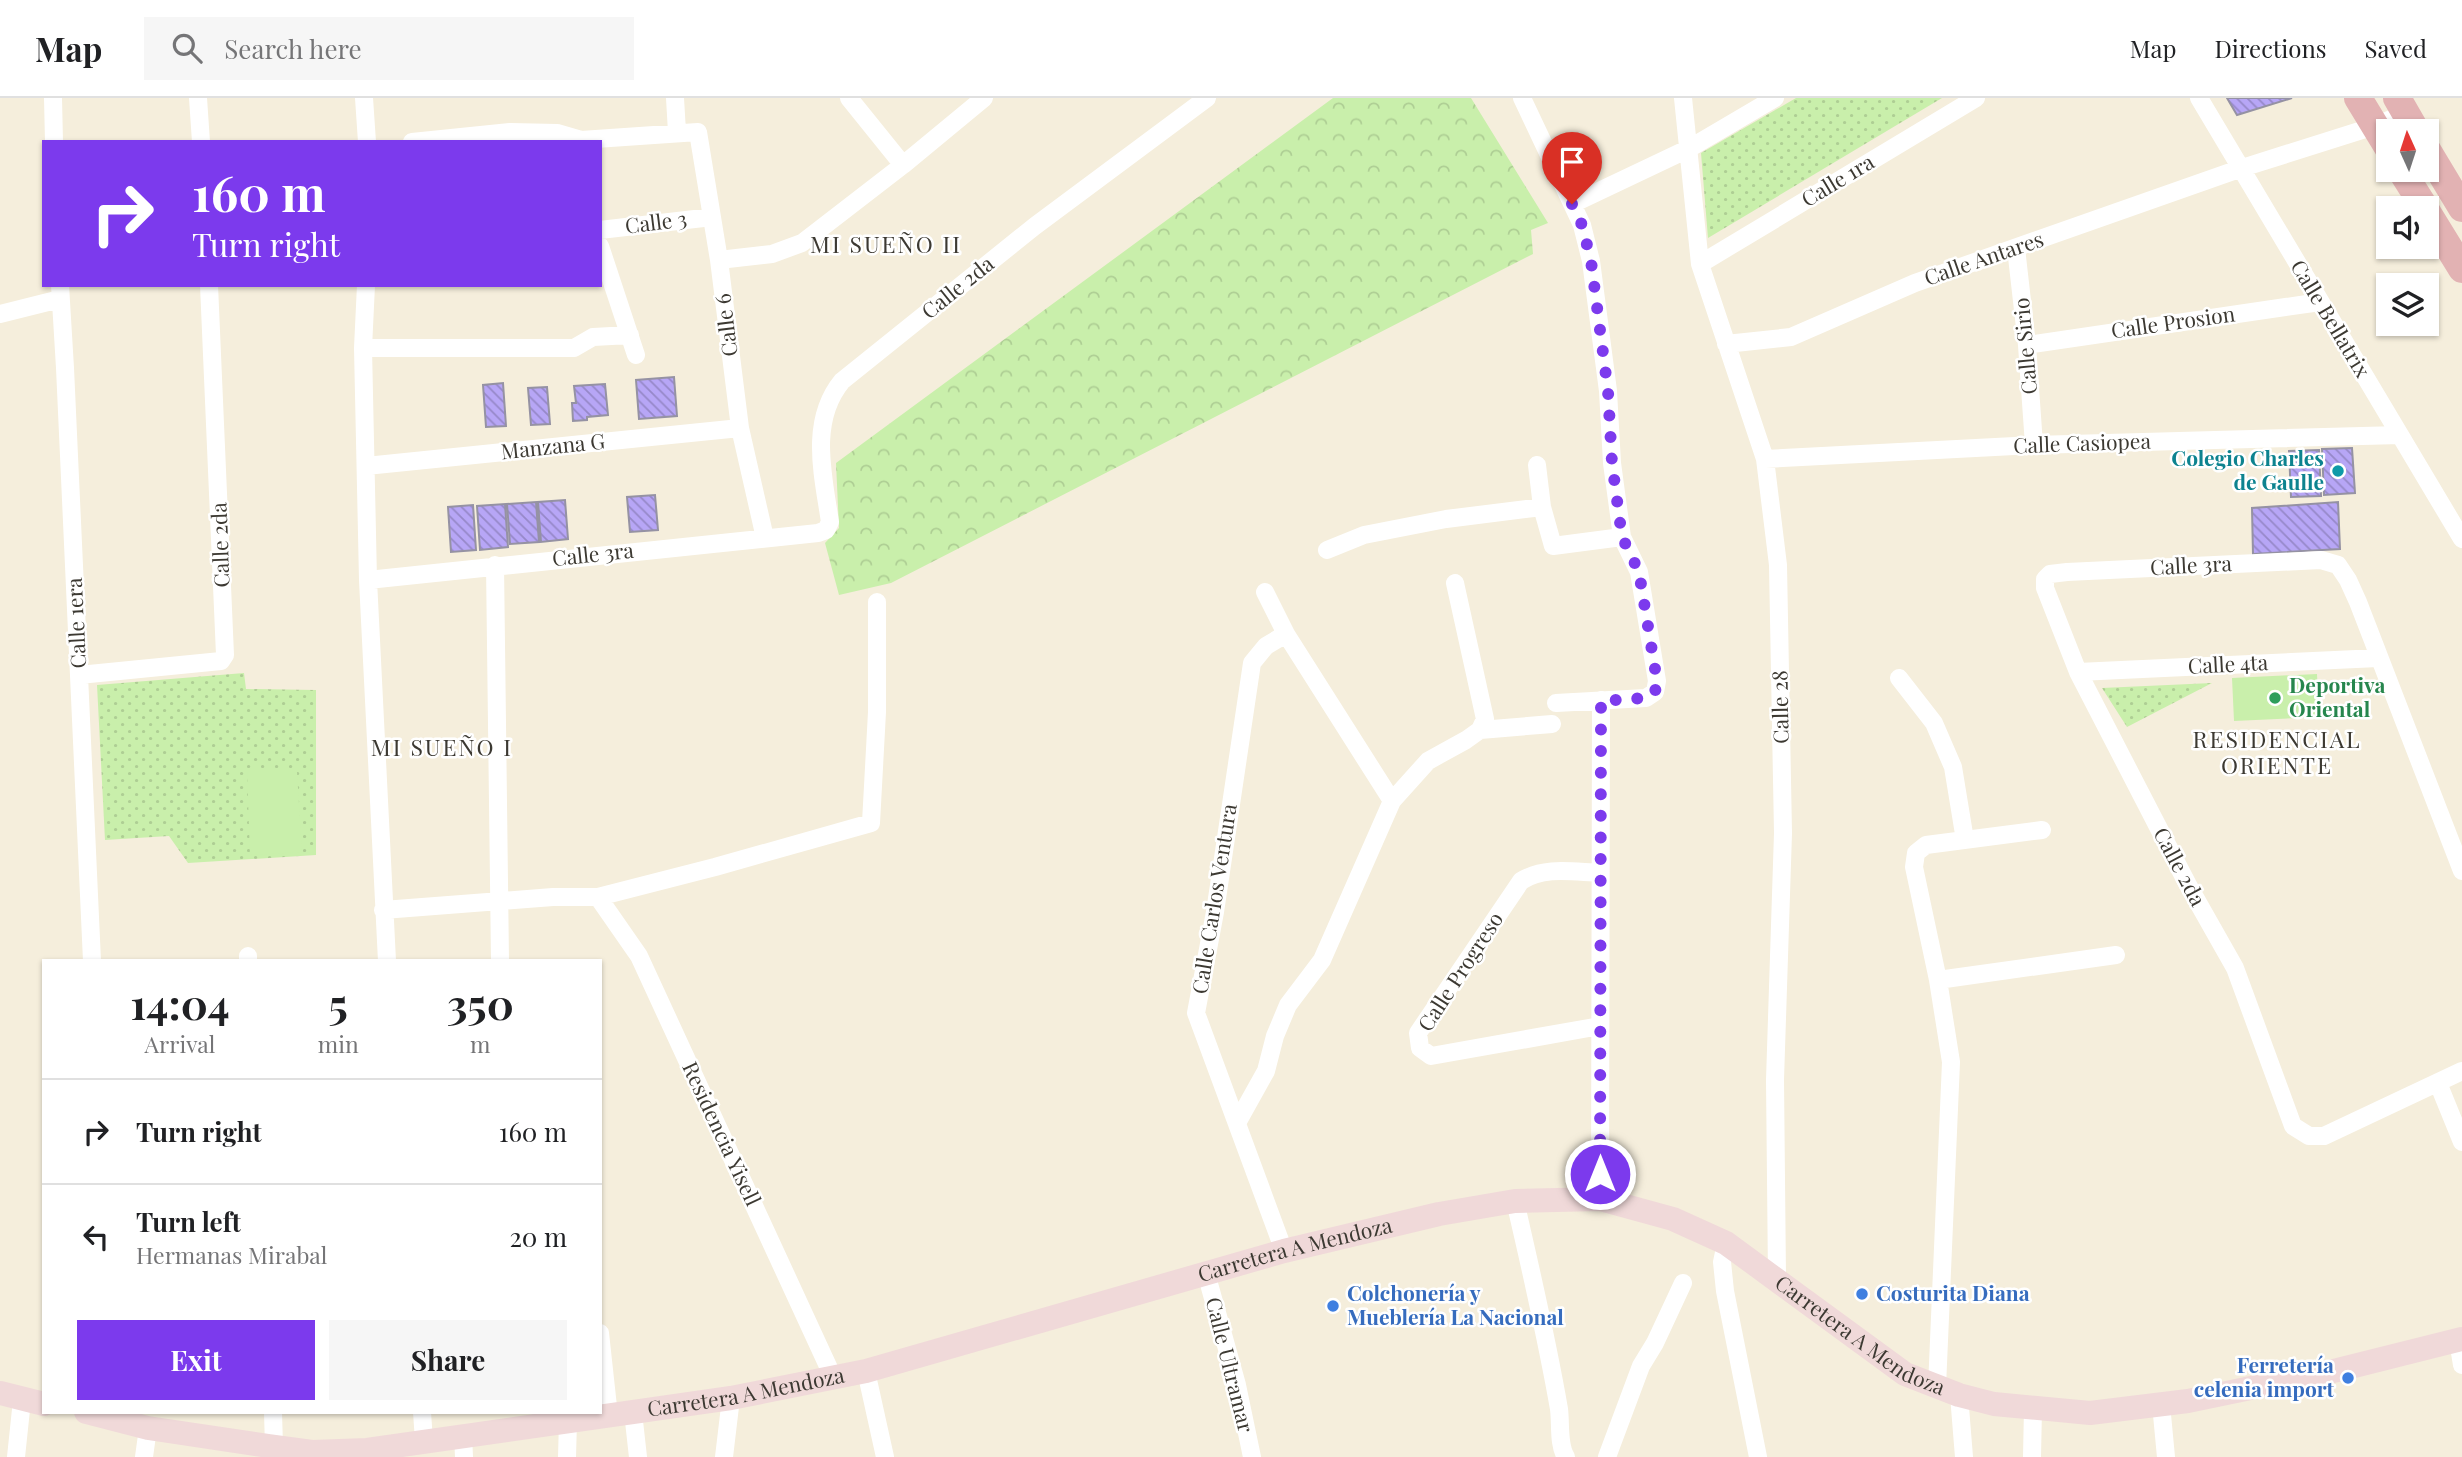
<!DOCTYPE html>
<meta charset="utf-8">
<style>
body{margin:0;font-family:"Playfair Display",serif;background:#f6f6f6;color:#202124;height:100vh;display:flex;flex-direction:column;font-size:26px;white-space:nowrap}
*{box-sizing:border-box;margin:0}
p{font-size:23px;color:#757577}
.icon{flex:none;width:38px;height:38px;fill:none;stroke:currentColor;stroke-width:2;stroke-linecap:round;stroke-linejoin:round}
.map{position:relative;flex:1;overflow:hidden}
.panel{position:absolute;left:42px;top:861px;width:560px;height:455px;display:flex;flex-direction:column;background:#fff;border-radius:0px;box-shadow:0 2px 5px #0004}
.panel>*{flex:none}
.hud{position:absolute;left:42px;top:42px;width:560px;height:147px;border-radius:0px;box-shadow:0 2px 5px #0004;background:#7c3aed;color:#fff;overflow:hidden}
.needle{width:46px;rotate:357deg}
.controls{position:absolute;left:2376px;top:21px;display:grid;gap:14px}
.controls a{display:grid;place-items:center;width:63px;height:63px;border-radius:0px;background:#fff;box-shadow:0 2px 5px #0004;font-size:35px}
.pin{position:absolute;display:grid;place-items:center;width:60px;height:60px;color:#fff;margin:-72px -30px;border-radius:50% 50% 50% 0;rotate:-45deg;box-shadow:0 0 7px #0007}
.pin .icon{rotate:45deg}
.me{position:absolute;width:77px;margin:-38px;rotate:0deg;stroke-linejoin:round;filter:drop-shadow(0 0 5px #0008)}
.turn{display:flex;align-items:center;gap:24px;height:147px;padding:0 35px;font-size:32px}
.turn .icon{width:91px;height:91px;stroke-width:2.5}
.turn b{display:block;font-size:49px;line-height:60px}
.eta{display:flex;justify-content:space-evenly;align-items:center;height:119px;text-align:center}
.eta b{font-size:42px;font-weight:700;line-height:49px}
.button{display:flex;gap:14px;margin-top:auto;padding:14px 35px}
.button a{flex:1;height:80px;border-radius:0px;background:#7c3aed;color:#fff;font-size:28px;font-weight:700;line-height:80px;text-align:center}
.button a+a{background:#f6f6f6;color:#202124}
ul{padding:0;list-style:none}
li{display:flex;align-items:center;gap:21px;height:105px;padding:0 35px;border-top:2px solid #e0e0e0}
li div{flex:1}
li b{display:block;font-size:26px}
li em{font-style:normal}
header{display:flex;align-items:center;gap:42px;box-sizing:border-box;height:98px;padding:0 35px;background:#fff;border-bottom:2px solid #e0e0e0}
header strong{font-size:33px}
nav{display:flex;gap:38px;margin-inline-start:auto;font-size:24px}
.search{width:490px;height:63px;background:#f6f6f6;display:flex;align-items:center;gap:18px;box-sizing:border-box;padding:0 24px;border-radius:0px;color:#757577;font-size:26px}
.map>svg:first-child{display:block}
</style>
<header>
<strong>Map</strong>
<div class="search"><svg class="icon" aria-label="search" viewBox="0 0 24 24"><circle cx="10" cy="10" r="6"/><path d="M15 15l6 6"/></svg>Search here</div>
<nav><a>Map</a><a>Directions</a><a>Saved</a></nav>
</header>
<div class="map">
<svg width="2462" height="1359" viewBox="0 0 2462 1359">
<defs>
<pattern id="forest-crowns" width="20" height="18" patternUnits="userSpaceOnUse" patternTransform="scale(1.75)"><rect width="20" height="18" fill="#c9efab"/><path d="M2 6a3 3 0 1 1 6 0M12 15a3 3 0 1 1 6 0" fill="none" stroke="#aece94"/></pattern>
<pattern id="park-dots" width="8" height="8" patternUnits="userSpaceOnUse" patternTransform="scale(1.75)"><rect width="8" height="8" fill="#c9efab"/><path d="M2 2h.1M6 6h.1" fill="none" stroke="#aece94" stroke-width="1.8" stroke-linecap="round"/></pattern>
<pattern id="building-back-hatch" width="6" height="6" patternUnits="userSpaceOnUse" patternTransform="scale(1.75)"><rect width="6" height="6" fill="#b7a6f6"/><path d="M-1 5l2 2M0 0l6 6M5-1l2 2" fill="none" stroke="#9688c8"/></pattern>
</defs>
<rect width="100%" height="100%" fill="#f5eedc"/>
<path fill="url(#forest-crowns)" d="M 1333,0 L 1471,0 L 1548,125 L 1531,132 L 1533,156 L 891,485 L 839,497 L 825,445 L 839,430 L 836,365 Z"/>
<path fill="url(#park-dots)" d="M 1796,0 L 1942,0 L 1708,140 L 1701,55 Z
M 244,575 L 246,591 L 316,592 L 316,757 L 188,765 L 169,738 L 105,742 L 97,587 Z
M 2212,585 L 2127,629 L 2102,590 Z"/>
<path fill="#c9efab" d="M 2317,576 L 2319,619 L 2234,623 L 2232,580 Z
M 247,674 L 297,674 L 302,754 L 250,757 Z"/>
<path fill="url(#building-back-hatch)" stroke="#9592a3" stroke-width="2" d="M 2227,0 L 2292,0 L 2237,17 Z
M 674,279 L 677,318 L 639,321 L 636,282 Z
M 503,285 L 506,328 L 486,329 L 483,287 Z
M 605,286 L 608,317 L 587,319 L 587,322 L 573,323 L 572,305 L 576,305 L 574,288 Z
M 547,289 L 550,326 L 531,327 L 528,290 Z
M 2352,350 L 2355,395 L 2324,397 L 2322,351 Z
M 2319,352 L 2321,398 L 2291,399 L 2289,353 Z
M 655,397 L 658,432 L 630,434 L 627,399 Z
M 565,402 L 568,441 L 541,444 L 538,404 Z
M 536,404 L 539,444 L 510,446 L 507,406 Z
M 2338,404 L 2340,451 L 2253,456 L 2252,410 Z
M 505,406 L 508,449 L 480,452 L 477,408 Z
M 473,407 L 476,452 L 451,454 L 448,409 Z"/>
<g fill="none" stroke-linecap="round" stroke-linejoin="round">
<path stroke="#fff" stroke-width="18" d="M 53,0 L 54,44
M 198,0 L 201,44
M 364,0 L 367,44
M 675,0 L 677,34
M 849,0 L 903,67
M 1522,0 L 1582,127 L 1591,163 L 1608,293 L 1612,365 L 1622,439 L 1639,474 L 1657,583 L 1655,594 L 1646,600 L 1556,605
M 1683,0 L 1700,166 L 1765,361 L 1778,467 L 1783,735 L 1775,982 L 1777,1180
M 2199,0 L 2462,441
M 412,44 L 510,34 L 557,35 L 581,42 L 698,34 L 719,162 L 740,330 L 765,440
M 1572,106 L 1690,50 L 1775,0
M 600,132 L 712,119
M 600,148 L 636,257
M 2016,150 L 2027,247 L 2034,347
M 719,162 L 772,156 L 802,145 L 903,67 L 984,0
M 1700,166 L 1976,0
M 60,187 L 65,270 L 92,863
M 366,187 L 363,250 L 368,482 L 387,863
M 0,216 L 60,201
M 1726,246 L 1791,239 L 1915,185 L 2242,70 L 2375,28 L 2405,15
M 2027,247 L 2320,204
M 363,250 L 574,250 L 593,239 L 630,237
M 1765,361 L 2034,347 L 2400,337
M 1537,367 L 1542,409 L 1553,448 L 1622,439
M 366,368 L 740,330
M 1327,452 L 1364,437 L 1446,421 L 1542,409
M 495,467 L 500,863
M 368,482 L 818,435 L 826,432 L 830,424 C 823,377 809,323 842,283 L 1035,128 L 1207,0
M 1265,494 L 1286,536 L 1392,703
M 2078,574 L 2378,560
M 79,577 L 221,563 L 225,557 L 209,187
M 1899,580 L 1934,625 L 1953,669 L 1965,742
M 1480,632 L 1552,626
M 2462,773 L 2358,504 L 2348,482 L 2338,467 L 2321,462 L 2067,474 L 2050,476 L 2045,481 L 2045,490 L 2078,574 L 2188,787 L 2235,870 L 2293,1028 L 2309,1038 L 2324,1038 L 2462,973
M 598,799 L 639,858 L 833,1279
M 383,812 L 553,799 L 598,799 L 715,769 L 871,725 L 877,614 L 877,504
M 248,858 L 248,863
M 1938,882 L 2116,857
M 1600,928 L 1431,958 L 1420,950 L 1418,935 L 1521,783 C 1545,768 1573,774 1600,775
M 2438,985 L 2462,1044
M 1237,1025 L 1266,973 L 1275,938 L 1288,907 L 1322,862 L 1392,703 L 1428,663 L 1466,642 L 1480,632 L 1485,621 L 1455,485
M 1600,1101 L 1601,602
M 1515,1103 C 1531,1172 1547,1241 1559,1311 C 1561,1326 1558,1347 1566,1359
M 1726,1145 L 1722,1164 L 1725,1193 L 1758,1359
M 1284,1153 L 1196,915 L 1215,814 L 1252,565 L 1266,548 L 1286,536
M 1206,1175 L 1237,1287 L 1252,1359
M 600,1235 L 609,1318
M 2458,1242 L 2462,1267
M 866,1273 L 885,1359
M 1937,1289 L 1951,964 L 1938,882 L 1914,769 L 1916,755 L 1926,747 L 2042,732
M 1959,1297 L 1964,1359
M 2161,1306 L 2166,1359
M 273,1314 L 274,1349
M 422,1314 L 424,1343
M 633,1314 L 638,1359
M 463,1337 L 464,1359
M 16,1359 L 22,1302
M 144,1359 L 148,1330
M 567,1359 L 568,1323
M 724,1359 L 731,1300
M 1607,1359 L 1641,1268 L 1655,1245 L 1683,1185
M 2032,1359 L 2033,1310"/>
<g stroke="#f0d9d9" stroke-width="24">
<path d="M 0,1295 L 44,1306"/>
<path id="s1" d="M 86,1314 L 148,1330 L 269,1348 L 312,1354 L 367,1352 L 731,1300 L 866,1273 L 1284,1153 L 1439,1116 L 1515,1103 L 1600,1101 L 1673,1121 L 1726,1145 L 1905,1276 L 1959,1297 L 1994,1306 L 2090,1315 L 2188,1303 L 2338,1272 L 2462,1241"/>
</g>
<path stroke="#e2b2b3" stroke-width="28" d="M 2358,0 L 2389,51
M 2397,0 L 2416,33
M 2427,52 L 2462,110
M 2401,72 L 2425,110
M 2427,114 L 2462,171"/>
</g>
<g fill="none" stroke-linecap="round" stroke-linejoin="round">
<path stroke="#7c3aed" stroke-width="12" stroke-dasharray="0 21.6" d="M 1572,106 L 1582,127 L 1591,163 L 1608,293 L 1612,365 L 1622,439 L 1639,474 L 1657,583 L 1655,594 L 1646,600 L 1601,603 L 1600,1076"/>
</g>
<circle fill="#0f9aa8" stroke="#fff" stroke-width="2.5" cx="2338" cy="373" r="7"/>
<circle fill="#2e9e5b" stroke="#fff" stroke-width="2.5" cx="2275" cy="600" r="7"/>
<g fill="#3f7fe0" stroke="#fff" stroke-width="2.5">
<circle cx="1862" cy="1196" r="7"/>
<circle cx="1333" cy="1208" r="7"/>
<circle cx="2348" cy="1280" r="7"/>
</g>
<g text-anchor="middle" stroke-width="5" stroke-linejoin="round" paint-order="stroke">
<g font-size="21" fill="#3c3932" stroke="#fff">
<text transform="translate(1838 83) rotate(-31)" y="7">Calle 1ra</text>
<text transform="translate(656 125) rotate(-7)" y="7">Calle 3</text>
<text transform="translate(1984 161) rotate(-19)" y="7">Calle Antares</text>
<text transform="translate(958 190) rotate(-39)" y="7">Calle 2da</text>
<text transform="translate(2330 221) rotate(59)" y="7">Calle Bellatrix</text>
<text transform="translate(2173 225) rotate(-8)" y="7">Calle Prosion</text>
<text transform="translate(727 227) rotate(-97)" y="7">Calle 6</text>
<text transform="translate(2026 248) rotate(-95)" y="7">Calle Sirio</text>
<text transform="translate(2082 346) rotate(-2)" y="7">Calle Casiopea</text>
<text transform="translate(553 349) rotate(-6)" y="7">Manzana G</text>
<text transform="translate(221 447) rotate(-92)" y="7">Calle 2da</text>
<text transform="translate(593 457) rotate(-6)" y="7">Calle 3ra</text>
<text transform="translate(2191 468) rotate(-3)" y="7">Calle 3ra</text>
<text transform="translate(77 525) rotate(-93)" y="7">Calle 1era</text>
<text transform="translate(2228 567) rotate(-3)" y="7">Calle 4ta</text>
<text transform="translate(1781 609) rotate(-91)" y="7">Calle 28</text>
<text transform="translate(2179 769) rotate(62)" y="7">Calle 2da</text>
<text transform="translate(1215 801) rotate(-81)" y="7">Calle Carlos Ventura</text>
<text transform="translate(1461 874) rotate(-57)" y="7">Calle Progreso</text>
<text transform="translate(721 1036) rotate(65)" y="7">Residencia Yisell</text>
<text dy="7" stroke="none"><textPath href="#s1" startOffset="1236">Carretera A Mendoza</textPath></text>
<text dy="7" stroke="none"><textPath href="#s1" startOffset="1844">Carretera A Mendoza</textPath></text>
<text transform="translate(1229 1267) rotate(76)" y="7">Calle Ultramar</text>
<text dy="7" stroke="none"><textPath href="#s1" startOffset="668">Carretera A Mendoza</textPath></text>
</g>
<g font-size="21" font-weight="bold" fill="#0d838f" stroke="#fff" text-anchor="end">
<text x="2324" y="368">Colegio Charles<tspan x="2324" dy="24">de Gaulle</tspan></text>
</g>
<g font-size="21" font-weight="bold" fill="#27864d" stroke="#fff" text-anchor="start">
<text x="2289" y="595">Deportiva<tspan x="2289" dy="24">Oriental</tspan></text>
</g>
<g font-size="21" font-weight="bold" fill="#366cbe" stroke="#fff" text-anchor="start">
<text x="1347" y="1203">Colchonería y<tspan x="1347" dy="24">Mueblería La Nacional</tspan></text>
<text x="1876" y="1203">Costurita Diana</text>
<text x="2334" y="1275" text-anchor="end">Ferretería<tspan x="2334" dy="24">celenia import</tspan></text>
</g>
<g font-size="23" letter-spacing="2" fill="#3c3932" stroke="#fff">
<text x="886" y="155">MI SUEÑO II</text>
<text x="2277" y="650">RESIDENCIAL<tspan x="2277" dy="26">ORIENTE</tspan></text>
<text x="442" y="658">MI SUEÑO I</text>
</g>
</g>
</svg>
<div class="controls">
<a><svg class="needle" viewBox="-14 -14 28 28"><path d="M0-13l5 13h-10z" fill="#e53935"/><path d="M0 13l5-13h-10z" fill="#757577"/></svg></a>
<a><svg class="icon" aria-label="sound" viewBox="0 0 24 24"><path d="M4 9h4l5-4v14l-5-4H4zM17 9q2 3 0 6"/></svg></a>
<a><svg class="icon" aria-label="layers" viewBox="0 0 24 24"><path d="M12 4l9 5-9 5-9-5zM3 14l9 5 9-5"/></svg></a>
</div>
<div class="pin" style="left:1572px;top:106px;background:#d93025"><svg class="icon" aria-label="arrive" viewBox="0 0 24 24"><path d="M6 21V4h12l-3 4 3 4H6"/></svg></div>
<svg class="me" style="left:1600px;top:1076px" viewBox="-20 -20 40 40"><circle r="17" fill="#7c3aed" stroke="#fff" stroke-width="3"/><path d="M0-11L8 9 0 5-8 9z" fill="#fff"/></svg>
<div class="hud">
<div class="turn"><svg class="icon" aria-label="right" viewBox="0 0 24 24"><path d="M7 20v-9h11M14 6l5 5-5 5"/></svg><div><b>160 m</b>Turn right</div></div>
</div>
<section class="panel">
<div class="eta">
<div><b>14:04</b><p>Arrival</p></div>
<div><b>5</b><p>min</p></div>
<div><b>350</b><p>m</p></div>
</div>
<ul>
<li><svg class="icon" aria-label="right" viewBox="0 0 24 24"><path d="M7 20v-9h11M14 6l5 5-5 5"/></svg><div><b>Turn right</b></div><em>160 m</em></li>
<li><svg class="icon" aria-label="left" viewBox="0 0 24 24"><path d="M17 20v-9H6M10 6l-5 5 5 5"/></svg><div><b>Turn left</b><p>Hermanas Mirabal</p></div><em>20 m</em></li>
</ul>
<div class="button"><a>Exit</a><a>Share</a></div>
</section>
</div>
